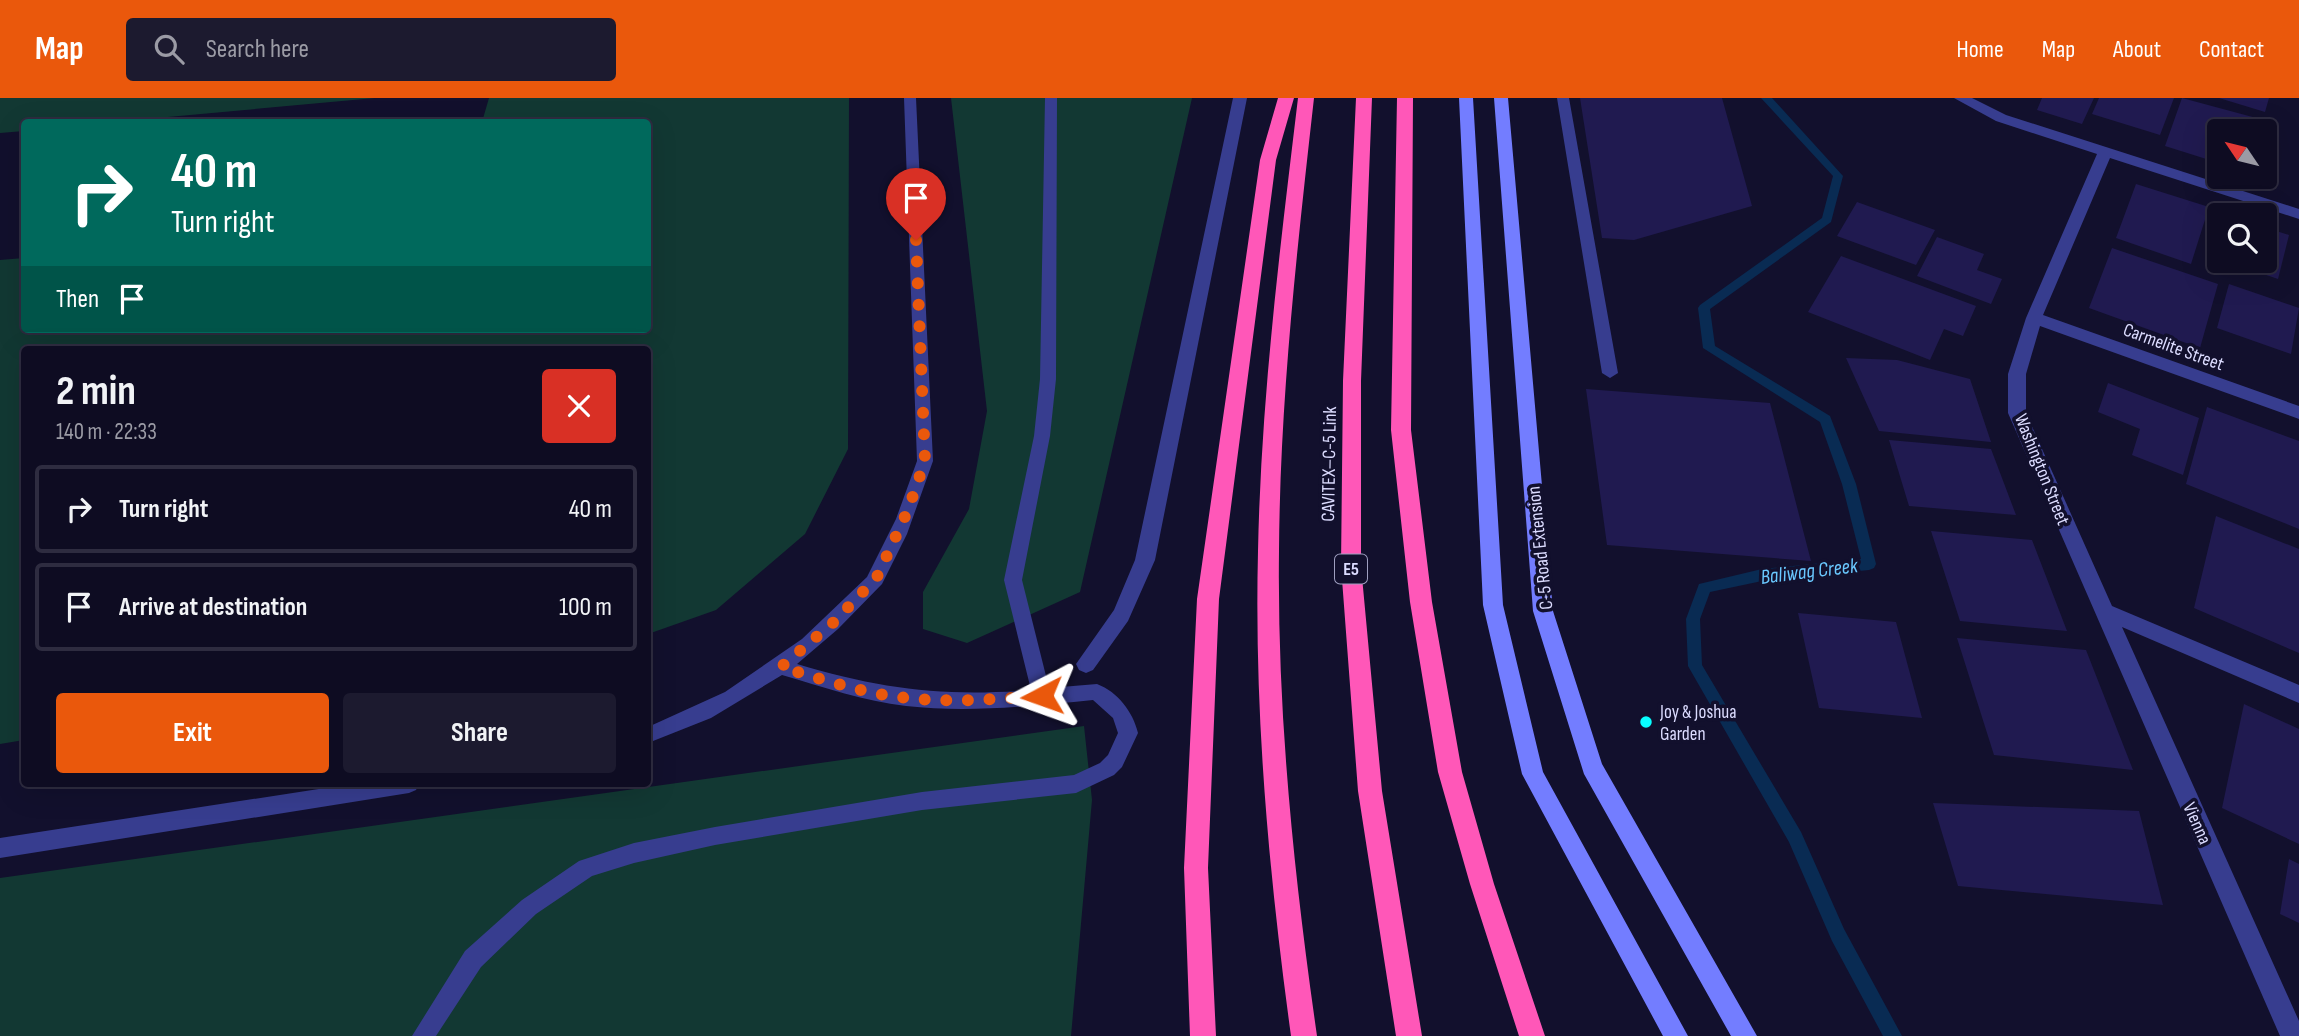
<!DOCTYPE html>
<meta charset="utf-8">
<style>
body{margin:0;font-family:"Sofia Sans Condensed",sans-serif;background:#1c1a2f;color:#f1f3f6;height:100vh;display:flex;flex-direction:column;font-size:26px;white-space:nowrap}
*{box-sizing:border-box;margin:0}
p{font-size:23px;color:#9b9ba5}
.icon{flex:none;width:38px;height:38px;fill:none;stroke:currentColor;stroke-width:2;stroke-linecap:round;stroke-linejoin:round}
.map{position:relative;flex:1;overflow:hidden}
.sheet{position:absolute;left:21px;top:248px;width:630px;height:441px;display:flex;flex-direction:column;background:#0e0c22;border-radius:7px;box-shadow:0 7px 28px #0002,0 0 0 2px #2e2c40}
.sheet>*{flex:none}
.hud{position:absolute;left:21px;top:21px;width:630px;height:214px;border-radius:7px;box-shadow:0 7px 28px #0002,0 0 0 2px #2e2c40;background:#00695c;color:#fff;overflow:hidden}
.needle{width:46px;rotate:305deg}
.fabs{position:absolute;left:2207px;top:21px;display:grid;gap:14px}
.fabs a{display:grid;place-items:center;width:70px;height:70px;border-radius:7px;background:#0e0c22;box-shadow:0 7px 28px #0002,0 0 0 2px #2e2c40;font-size:35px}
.pin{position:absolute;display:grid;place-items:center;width:60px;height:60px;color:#fff;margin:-72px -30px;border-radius:50% 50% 50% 0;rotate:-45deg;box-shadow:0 0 7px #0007}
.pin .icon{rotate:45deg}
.me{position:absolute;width:77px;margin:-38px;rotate:266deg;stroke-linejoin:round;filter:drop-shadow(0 0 5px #0008)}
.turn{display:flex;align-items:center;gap:24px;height:147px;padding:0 35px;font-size:32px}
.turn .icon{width:91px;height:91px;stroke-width:2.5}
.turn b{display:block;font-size:49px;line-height:60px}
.then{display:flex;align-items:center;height:66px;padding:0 35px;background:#0003;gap:14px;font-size:26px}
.round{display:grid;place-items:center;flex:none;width:74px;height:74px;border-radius:7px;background:#1c1a2f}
.head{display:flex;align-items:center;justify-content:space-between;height:119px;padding:0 35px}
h1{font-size:42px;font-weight:700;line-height:52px}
.button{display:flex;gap:14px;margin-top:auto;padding:14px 35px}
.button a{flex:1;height:80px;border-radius:7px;background:#ea580c;color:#fff;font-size:28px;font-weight:700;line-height:80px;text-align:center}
.button a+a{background:#1c1a2f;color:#f1f3f6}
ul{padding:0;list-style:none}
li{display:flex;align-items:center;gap:21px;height:88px;margin:0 14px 10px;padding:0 21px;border:4px solid #2e2c40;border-radius:7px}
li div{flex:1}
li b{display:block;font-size:26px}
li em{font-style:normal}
header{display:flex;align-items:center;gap:42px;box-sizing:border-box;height:98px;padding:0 35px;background:#ea580c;color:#fff}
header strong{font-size:33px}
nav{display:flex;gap:38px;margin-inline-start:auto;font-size:24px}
.search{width:490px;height:63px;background:#1c1a2f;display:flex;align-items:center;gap:18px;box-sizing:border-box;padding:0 24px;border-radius:7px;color:#9b9ba5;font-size:26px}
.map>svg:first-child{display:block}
</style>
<header>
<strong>Map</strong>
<div class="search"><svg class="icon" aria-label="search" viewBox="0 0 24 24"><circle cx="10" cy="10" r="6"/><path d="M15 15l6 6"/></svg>Search here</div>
<nav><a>Home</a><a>Map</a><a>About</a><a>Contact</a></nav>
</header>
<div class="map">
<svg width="2299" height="938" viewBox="0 0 2299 938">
<rect width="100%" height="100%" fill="#12102d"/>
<path fill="#123833" d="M 0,0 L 375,0 L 113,24 L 24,24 L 24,33 L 0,35 Z
M 489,0 L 849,0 L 848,351 L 805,436 L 716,512 L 648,536 L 648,252 L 24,252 L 24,642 L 0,646 L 0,162 L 24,160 L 24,231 L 648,231 L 648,24 L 482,24 Z
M 951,0 L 1192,0 L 1080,494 L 967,545 L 923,531 L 923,494 L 969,411 L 987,313 Z
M 1084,628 L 1092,702 L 1071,938 L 0,938 L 0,780 Z"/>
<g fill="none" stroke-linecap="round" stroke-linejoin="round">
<path fill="#092b53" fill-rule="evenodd" d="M 1761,0 L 1772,0 L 1843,78 L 1831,124 L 1710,211 L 1715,248 L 1830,318 L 1856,386 L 1876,466 L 1874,470 L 1869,472 L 1762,483 L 1710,494 L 1700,521 L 1702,567 L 1801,734 L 1844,831 L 1902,938 L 1883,938 L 1832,843 L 1789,744 L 1688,568 L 1686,521 L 1699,486 L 1762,471 L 1861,461 L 1842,386 L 1820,324 L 1703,250 L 1698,210 L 1700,207 L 1822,120 L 1833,78 Z"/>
</g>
<path fill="#201a50" d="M 1580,0 L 1722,0 L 1752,108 L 1634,142 L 1602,140 Z
M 2042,0 L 2094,0 L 2082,26 L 2037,12 Z
M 2099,0 L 2174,0 L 2160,37 L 2092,16 Z
M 2182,0 L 2260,21 L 2256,33 L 2219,33 L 2219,65 L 2165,48 Z
M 2219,0 L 2269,0 L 2265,14 Z
M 2136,86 L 2209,109 L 2191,166 L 2116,140 Z
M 1857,104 L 1935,132 L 1916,167 L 1837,138 Z
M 2264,129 L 2289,137 L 2278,181 L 2225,163 L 2264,163 Z
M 2218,134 L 2219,134 L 2219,161 L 2211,158 Z
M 1937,139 L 1984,156 L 1977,172 L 2002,181 L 1991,206 L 1917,178 Z
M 2112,150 L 2218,186 L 2200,250 L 2089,210 Z
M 1841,158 L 1976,208 L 1963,238 L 1944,231 L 1930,262 L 1808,214 Z
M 2229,186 L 2299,210 L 2291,256 L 2217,230 Z
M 1846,260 L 1897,262 L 1970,281 L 1991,344 L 1879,333 Z
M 2108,285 L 2199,320 L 2183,377 L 2132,357 L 2140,331 L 2098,314 Z
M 1586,291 L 1770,305 L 1811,463 L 1607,447 Z
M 2207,309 L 2299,343 L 2299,431 L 2186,386 Z
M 1889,342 L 1991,351 L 2016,417 L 1909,408 Z
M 2216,418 L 2299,451 L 2299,555 L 2194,510 Z
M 1931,433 L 2032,442 L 2067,533 L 1960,523 Z
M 1798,515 L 1896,524 L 1922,620 L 1819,610 Z
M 1957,540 L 2086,552 L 2133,672 L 1994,657 Z
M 2244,606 L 2299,631 L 2299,746 L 2222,710 Z
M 1933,705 L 2139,713 L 2163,807 L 1958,788 Z
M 2289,761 L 2299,766 L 2299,825 L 2280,816 Z"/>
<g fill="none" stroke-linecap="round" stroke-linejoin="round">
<path fill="#373d8f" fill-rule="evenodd" d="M 904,0 L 916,0 L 933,363 L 907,436 L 882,486 L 838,531 L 797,566 C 880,591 944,599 1031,592 L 1004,482 L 1034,338 L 1040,281 L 1045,0 L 1057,0 L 1056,281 L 1050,338 L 1022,482 L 1049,590 L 1097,586 C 1118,594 1133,614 1138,635 L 1122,669 L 1114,677 L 1076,695 L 922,712 L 715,747 L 634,765 L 592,778 L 536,816 L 481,869 L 436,938 L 412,938 L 465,853 L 522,802 L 579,763 L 634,745 L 715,729 L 922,694 L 1074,677 L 1100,665 L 1108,657 L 1118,635 L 1113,620 L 1093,602 C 1031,608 969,615 906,608 C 864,603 823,589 782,577 L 711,620 L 648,645 L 648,629 L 725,594 L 802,541 L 867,479 L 896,421 L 917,363 Z
M 1557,0 L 1569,0 L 1618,275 L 1610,280 L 1602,275 Z
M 351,686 L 419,686 L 416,692 L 409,695 L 0,760 L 0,740 Z"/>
<path fill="#373d8f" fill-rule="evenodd" d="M 1233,0 L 1247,0 L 1155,462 L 1128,523 L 1093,572 L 1086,575 L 1079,572 L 1076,566 L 1114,512 L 1135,462 Z
M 1954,0 L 1972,0 L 2006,17 L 2299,111 L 2299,121 L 2110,60 L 2043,217 L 2299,308 L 2299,321 L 2040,228 L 2026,276 L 2026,315 L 2112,508 L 2299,587 L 2299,605 L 2122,529 L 2299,923 L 2299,938 L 2280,938 L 2008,315 L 2008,276 L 2026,220 L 2097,56 L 1996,23 Z"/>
<path fill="#737dff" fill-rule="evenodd" d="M 1459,0 L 1473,0 L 1503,507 L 1543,674 L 1688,938 L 1663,938 L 1522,676 L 1483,507 Z
M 1494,0 L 1508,0 L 1553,513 L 1602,666 L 1757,938 L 1731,938 L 1584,676 L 1533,513 Z"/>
<path fill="#ff57b8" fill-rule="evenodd" d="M 1278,0 L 1294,0 L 1276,62 L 1219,501 L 1208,770 L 1216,938 L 1190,938 L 1184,770 L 1197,501 L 1260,62 Z
M 1298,0 L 1314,0 C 1297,151 1280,302 1279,453 C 1277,616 1294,777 1317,938 L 1291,938 C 1269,777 1254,616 1258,453 C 1261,301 1280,150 1298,0 Z
M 1356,0 L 1372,0 L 1361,283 L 1361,468 L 1382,693 L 1422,938 L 1396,938 L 1358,693 L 1341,468 L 1343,283 Z
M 1397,0 L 1413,0 L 1411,332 L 1432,504 L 1462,674 L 1494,786 L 1545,938 L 1519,938 L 1470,786 L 1438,674 L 1410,504 L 1391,332 Z"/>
</g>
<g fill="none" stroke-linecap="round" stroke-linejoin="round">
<path stroke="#ea580c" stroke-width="12" stroke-dasharray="0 21.6" d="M 916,142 L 925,363 L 908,412 L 877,479 L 834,524 L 781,569 C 822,581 864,596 907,600 C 951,605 997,601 1042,598"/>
</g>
<circle fill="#08feff" stroke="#12102d" stroke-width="2.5" cx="1646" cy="624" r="7"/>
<g text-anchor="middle" stroke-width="7" stroke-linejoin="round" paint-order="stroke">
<rect fill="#12102d" stroke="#9f9fc0" stroke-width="2" x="1335" y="456.5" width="32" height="29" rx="5"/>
<g font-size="18" font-weight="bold" fill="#dcdcff">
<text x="1351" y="477">E5</text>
</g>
<g font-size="19" fill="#dcdcff" stroke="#12102d">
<text transform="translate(2174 248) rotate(20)" y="7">Carmelite Street</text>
<text transform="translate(1328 366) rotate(-89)" y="7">CAVITEX–C-5 Link</text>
<text transform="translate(2043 371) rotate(68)" y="7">Washington Street</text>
<text transform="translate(1539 450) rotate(-96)" y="7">C-5 Road Extension</text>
<text transform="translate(2198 725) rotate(66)" y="7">Vienna</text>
</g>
<g font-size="19" fill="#dcdcff" stroke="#12102d" text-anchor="start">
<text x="1660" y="620">Joy &amp; Joshua<tspan x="1660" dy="22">Garden</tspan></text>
</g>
<g font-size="21" font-style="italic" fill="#6ac8ff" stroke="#12102d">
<text transform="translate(1809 473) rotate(-7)" y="7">Baliwag Creek</text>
</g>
</g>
</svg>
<div class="fabs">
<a><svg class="needle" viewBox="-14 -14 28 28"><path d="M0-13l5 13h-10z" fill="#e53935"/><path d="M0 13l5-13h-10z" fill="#9b9ba5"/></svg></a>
<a><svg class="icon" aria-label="search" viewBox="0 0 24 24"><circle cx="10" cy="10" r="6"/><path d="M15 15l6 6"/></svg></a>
</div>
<div class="pin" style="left:916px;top:142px;background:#d93025"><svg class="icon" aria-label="arrive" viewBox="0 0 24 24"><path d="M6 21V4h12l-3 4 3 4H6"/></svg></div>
<svg class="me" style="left:1042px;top:598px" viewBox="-20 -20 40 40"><path d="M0-17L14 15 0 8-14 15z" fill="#ea580c" stroke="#fff" stroke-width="4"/></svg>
<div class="hud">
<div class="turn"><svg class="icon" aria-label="right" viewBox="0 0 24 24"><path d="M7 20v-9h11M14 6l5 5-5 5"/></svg><div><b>40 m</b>Turn right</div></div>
<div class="then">Then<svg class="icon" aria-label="arrive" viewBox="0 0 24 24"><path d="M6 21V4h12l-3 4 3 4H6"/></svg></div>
</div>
<section class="sheet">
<div class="head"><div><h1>2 min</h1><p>140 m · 22:33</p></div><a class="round" style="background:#d93025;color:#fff"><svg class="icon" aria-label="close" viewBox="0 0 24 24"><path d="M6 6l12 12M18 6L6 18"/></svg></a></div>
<ul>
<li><svg class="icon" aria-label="right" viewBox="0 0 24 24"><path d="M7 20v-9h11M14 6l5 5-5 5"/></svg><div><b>Turn right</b></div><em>40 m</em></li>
<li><svg class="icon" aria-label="arrive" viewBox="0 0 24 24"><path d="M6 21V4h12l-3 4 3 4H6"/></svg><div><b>Arrive at destination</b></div><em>100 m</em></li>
</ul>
<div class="button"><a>Exit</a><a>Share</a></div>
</section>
</div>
